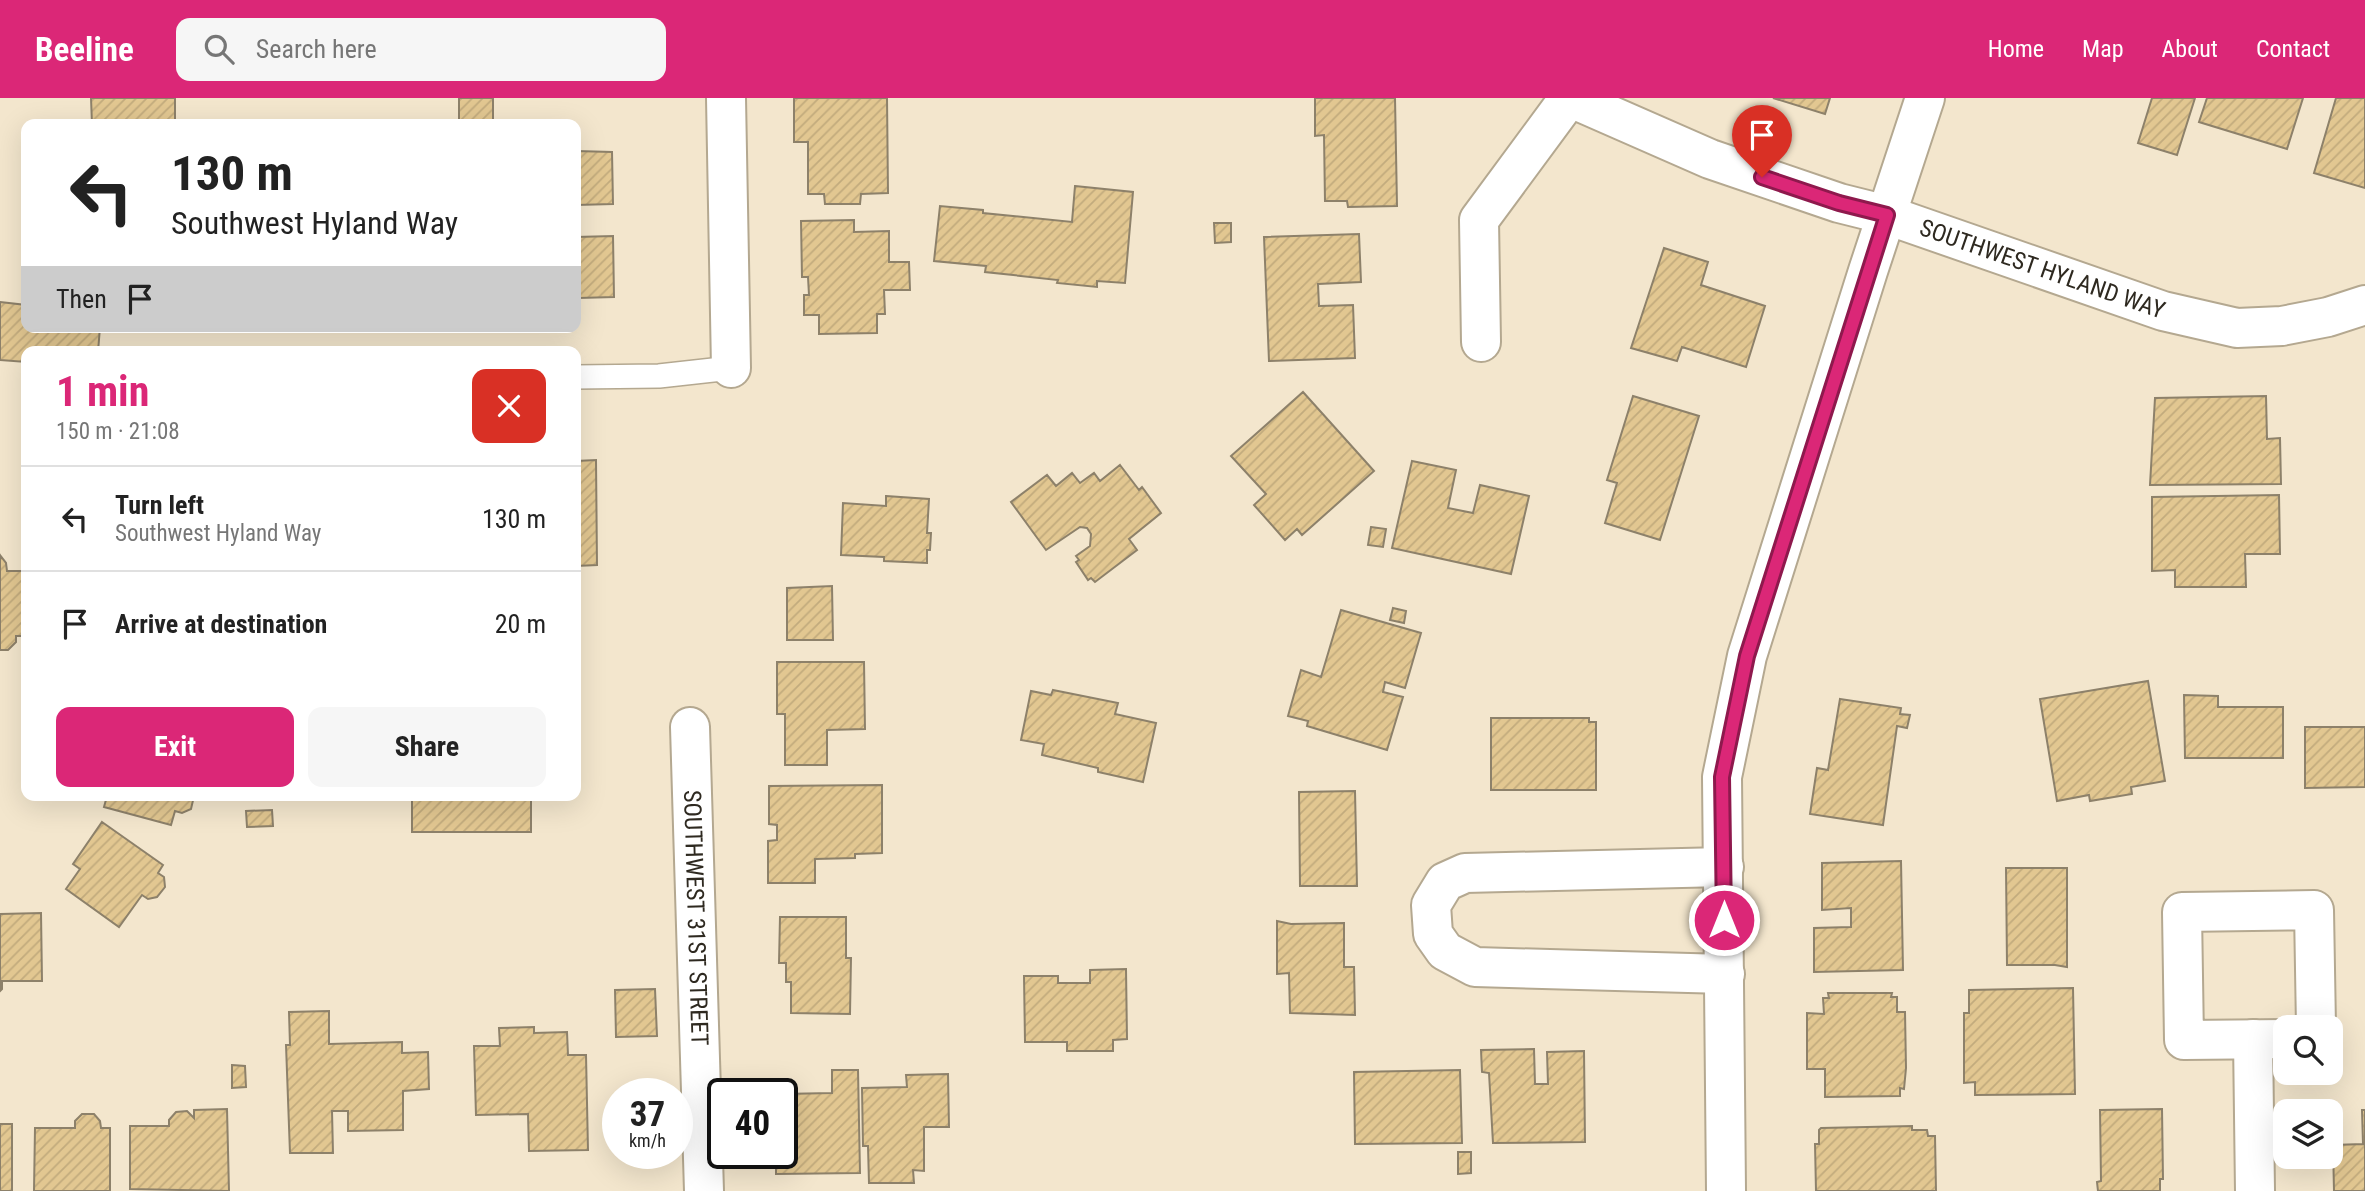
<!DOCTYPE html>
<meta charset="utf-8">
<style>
body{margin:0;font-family:"Roboto Condensed",sans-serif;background:#f6f6f6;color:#222;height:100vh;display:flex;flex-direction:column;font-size:26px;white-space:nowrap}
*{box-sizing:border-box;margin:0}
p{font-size:23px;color:#767676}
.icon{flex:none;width:38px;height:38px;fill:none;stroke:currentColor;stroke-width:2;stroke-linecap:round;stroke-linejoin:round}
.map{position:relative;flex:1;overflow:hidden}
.details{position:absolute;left:21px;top:248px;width:560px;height:455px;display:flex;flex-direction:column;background:#fff;border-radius:14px;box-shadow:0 7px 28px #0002}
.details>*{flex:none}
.guide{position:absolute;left:21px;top:21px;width:560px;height:214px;border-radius:14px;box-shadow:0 7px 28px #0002;background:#fff;color:#222;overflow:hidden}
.controls{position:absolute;left:2273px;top:917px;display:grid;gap:14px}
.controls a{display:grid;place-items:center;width:70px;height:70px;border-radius:14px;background:#fff;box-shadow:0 7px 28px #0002;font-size:35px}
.speed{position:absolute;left:602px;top:980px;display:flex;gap:14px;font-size:35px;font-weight:700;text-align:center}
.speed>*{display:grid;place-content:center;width:91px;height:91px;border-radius:50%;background:#fff;box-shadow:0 7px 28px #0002;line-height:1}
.speed small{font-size:18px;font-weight:400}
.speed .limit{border:4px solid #111;border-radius:10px;background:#fff;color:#111}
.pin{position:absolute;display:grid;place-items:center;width:60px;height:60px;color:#fff;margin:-72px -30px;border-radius:50% 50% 50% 0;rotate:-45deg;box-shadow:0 0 7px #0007}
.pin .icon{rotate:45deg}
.me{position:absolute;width:77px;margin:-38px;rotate:0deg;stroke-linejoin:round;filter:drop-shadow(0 0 5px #0008)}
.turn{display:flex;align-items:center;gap:24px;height:147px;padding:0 35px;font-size:32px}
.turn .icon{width:91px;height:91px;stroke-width:2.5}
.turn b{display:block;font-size:49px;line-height:60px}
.then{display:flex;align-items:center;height:66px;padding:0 35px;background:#0003;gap:14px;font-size:26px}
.round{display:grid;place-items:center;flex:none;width:74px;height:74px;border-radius:14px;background:#f6f6f6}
.overview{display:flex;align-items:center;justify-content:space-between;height:119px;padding:0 35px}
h1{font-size:42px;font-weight:700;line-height:52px;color:#db2777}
.action{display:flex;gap:14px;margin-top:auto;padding:14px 35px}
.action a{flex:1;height:80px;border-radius:14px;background:#db2777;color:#fff;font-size:28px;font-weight:700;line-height:80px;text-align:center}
.action a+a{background:#f6f6f6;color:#222}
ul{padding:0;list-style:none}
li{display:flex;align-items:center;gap:21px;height:105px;padding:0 35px;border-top:2px solid #e0e0e0}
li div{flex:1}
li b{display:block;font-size:26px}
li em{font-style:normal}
header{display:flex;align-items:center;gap:42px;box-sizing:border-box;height:98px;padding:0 35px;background:#db2777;color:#fff}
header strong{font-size:33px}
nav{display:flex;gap:38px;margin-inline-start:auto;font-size:24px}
.search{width:490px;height:63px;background:#f6f6f6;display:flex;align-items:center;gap:18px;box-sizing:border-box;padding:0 24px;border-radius:14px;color:#767676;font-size:26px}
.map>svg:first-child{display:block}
</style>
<header>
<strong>Beeline</strong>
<div class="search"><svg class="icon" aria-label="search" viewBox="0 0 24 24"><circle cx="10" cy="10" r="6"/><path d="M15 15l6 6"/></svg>Search here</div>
<nav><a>Home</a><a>Map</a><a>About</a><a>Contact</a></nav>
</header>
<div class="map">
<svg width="2365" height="1093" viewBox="0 0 2365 1093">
<defs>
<pattern id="building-hatch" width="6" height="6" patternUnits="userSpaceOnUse" patternTransform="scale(1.75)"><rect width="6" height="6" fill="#e2c791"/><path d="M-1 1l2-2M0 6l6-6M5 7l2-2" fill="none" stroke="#c2ab7d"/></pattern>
</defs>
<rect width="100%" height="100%" fill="#f3e6cd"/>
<path fill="url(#building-hatch)" stroke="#8d816a" stroke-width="2" d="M 91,0 L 175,0 L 175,26 L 92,26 Z
M 459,0 L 493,0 L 493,26 L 459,26 Z
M 794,0 L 887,0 L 888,95 L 861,96 L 860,106 L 825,106 L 824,96 L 808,96 L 808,44 L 794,44 Z
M 1315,0 L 1395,0 L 1397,108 L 1348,109 L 1347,103 L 1325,103 L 1324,37 L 1315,38 Z
M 1773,0 L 1830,0 L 1825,16 Z
M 2152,0 L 2195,0 L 2177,57 L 2138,45 Z
M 2207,0 L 2303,0 L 2287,51 L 2199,24 Z
M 2336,0 L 2365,0 L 2365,90 L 2314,75 Z
M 576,53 L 612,54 L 613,106 L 576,107 Z
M 1075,88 L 1133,94 L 1125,185 L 1097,183 L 1097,189 L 1057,185 L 1058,182 L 985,174 L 986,168 L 934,163 L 940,108 L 983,112 L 983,115 L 1072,124 Z
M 854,122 L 854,134 L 889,133 L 889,164 L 909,164 L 910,192 L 884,192 L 885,216 L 877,216 L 877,235 L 819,236 L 819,217 L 804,217 L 804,197 L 809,197 L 808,179 L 802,179 L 801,123 Z
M 1214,125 L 1231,125 L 1231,144 L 1215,145 Z
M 1359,136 L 1361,184 L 1318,186 L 1319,208 L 1353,207 L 1355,260 L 1269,263 L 1264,139 Z
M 613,138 L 614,199 L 579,200 L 579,194 L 576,195 L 576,139 Z
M 1664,150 L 1708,164 L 1701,187 L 1765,208 L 1746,269 L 1682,249 L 1677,263 L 1631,250 Z
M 0,204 L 26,207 L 26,229 L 100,229 L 98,254 L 26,254 L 26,264 L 0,262 Z
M 1303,294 L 1374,373 L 1302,437 L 1297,431 L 1285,442 L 1254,407 L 1266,396 L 1231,358 Z
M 1633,298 L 1699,318 L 1660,442 L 1605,425 L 1617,385 L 1607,382 Z
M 2266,298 L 2267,341 L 2280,340 L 2281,386 L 2150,387 L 2155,300 Z
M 596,362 L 597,467 L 576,468 L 576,363 Z
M 1412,363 L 1456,372 L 1448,410 L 1473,415 L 1480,387 L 1529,398 L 1511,476 L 1392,450 Z
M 1120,367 L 1139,392 L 1142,389 L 1161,415 L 1129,441 L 1137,452 L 1095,484 L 1091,480 L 1088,482 L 1076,464 L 1079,462 L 1076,458 L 1090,448 L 1091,436 L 1087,430 L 1080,429 L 1046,452 L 1011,404 L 1047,377 L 1056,388 L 1072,375 L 1080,385 L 1094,375 L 1100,383 Z
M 2279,397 L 2280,456 L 2245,456 L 2246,489 L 2175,489 L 2175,472 L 2152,473 L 2152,399 Z
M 886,398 L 929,401 L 927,435 L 931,435 L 930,452 L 927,452 L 927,465 L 884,463 L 884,459 L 841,457 L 843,405 L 886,408 Z
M 1371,429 L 1386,431 L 1383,449 L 1368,447 Z
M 0,457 L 6,465 L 7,473 L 26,473 L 26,538 L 16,538 L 16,544 L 8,552 L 0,552 Z
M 832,488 L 833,542 L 787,542 L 787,490 Z
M 1393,510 L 1406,513 L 1404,525 L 1390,522 Z
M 1341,512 L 1421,535 L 1405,590 L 1385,584 L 1383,594 L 1403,599 L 1387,652 L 1307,628 L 1308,623 L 1288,618 L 1301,572 L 1321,579 Z
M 777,564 L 864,564 L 865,631 L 827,632 L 827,667 L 785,667 L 785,616 L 777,616 Z
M 2148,583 L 2165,683 L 2131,689 L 2132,696 L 2090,703 L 2089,697 L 2057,703 L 2040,601 Z
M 1053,592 L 1118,605 L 1115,616 L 1156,625 L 1143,684 L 1098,674 L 1098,670 L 1042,657 L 1044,646 L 1021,642 L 1031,593 L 1051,597 Z
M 2184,597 L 2218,598 L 2218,609 L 2283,609 L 2283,660 L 2185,660 Z
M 1840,601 L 1901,610 L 1900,616 L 1910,617 L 1907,630 L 1897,628 L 1883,727 L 1810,716 L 1817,670 L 1828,672 Z
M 1491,620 L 1589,620 L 1589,624 L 1596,624 L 1596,692 L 1491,692 Z
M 2305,629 L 2365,629 L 2365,689 L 2305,690 Z
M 882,687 L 882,755 L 855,756 L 855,760 L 815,761 L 815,785 L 768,785 L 768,743 L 777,742 L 777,727 L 769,726 L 769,688 Z
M 1355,693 L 1357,788 L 1300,788 L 1299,694 Z
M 107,698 L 194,698 L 191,711 L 182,715 L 175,713 L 171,727 L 104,709 Z
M 412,698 L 531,698 L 531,734 L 412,734 Z
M 272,712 L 273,728 L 247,729 L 246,713 Z
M 102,724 L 163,767 L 158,775 L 164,779 L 165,789 L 157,799 L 148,801 L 142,797 L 119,829 L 66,791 L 80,771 L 73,766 Z
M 1901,763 L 1903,872 L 1814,874 L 1814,830 L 1851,829 L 1851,810 L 1822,812 L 1822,765 Z
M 2006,770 L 2067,770 L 2067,869 L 2055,867 L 2007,867 Z
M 41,815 L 42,883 L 2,883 L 2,891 L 0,893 L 0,816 Z
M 780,819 L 846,819 L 846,860 L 851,860 L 850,916 L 791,915 L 791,884 L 786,884 L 786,865 L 779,865 Z
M 1277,823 L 1291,826 L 1344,825 L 1344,869 L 1354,869 L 1355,917 L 1290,915 L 1289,875 L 1277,876 Z
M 1126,871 L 1127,941 L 1113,942 L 1113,953 L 1067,953 L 1067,944 L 1025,944 L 1024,878 L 1058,878 L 1058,885 L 1090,885 L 1090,872 Z
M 2073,890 L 2075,996 L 1975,997 L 1975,984 L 1964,985 L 1964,915 L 1969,915 L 1969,892 Z
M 655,891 L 657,938 L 616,939 L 615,892 Z
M 1828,895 L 1892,895 L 1891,899 L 1897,899 L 1897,914 L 1905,914 L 1906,970 L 1904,991 L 1900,990 L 1900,998 L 1825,999 L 1825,971 L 1807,971 L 1807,915 L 1824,916 L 1823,900 L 1829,900 Z
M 329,913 L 329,946 L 402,944 L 402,955 L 428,954 L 429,991 L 403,993 L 403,1032 L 348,1033 L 348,1013 L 332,1013 L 333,1055 L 290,1055 L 286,947 L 290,947 L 289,914 Z
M 534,929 L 534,935 L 567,934 L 568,957 L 586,957 L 588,1052 L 529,1053 L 528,1016 L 476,1017 L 474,948 L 500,948 L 499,930 Z
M 1534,951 L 1535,986 L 1548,986 L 1547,954 L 1584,953 L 1585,1044 L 1493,1045 L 1489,975 L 1482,974 L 1481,952 Z
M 232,967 L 245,968 L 246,989 L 232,990 Z
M 832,972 L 858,972 L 860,1075 L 776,1076 L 776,1055 L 782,1055 L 782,996 L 832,995 Z
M 1460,972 L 1462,1045 L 1355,1046 L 1354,974 Z
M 948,976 L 949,1029 L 924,1029 L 924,1073 L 913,1072 L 914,1085 L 869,1085 L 868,1048 L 863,1048 L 862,990 L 907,989 L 906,977 Z
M 227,1011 L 229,1093 L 130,1091 L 130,1028 L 169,1028 L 169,1022 L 176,1014 L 187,1013 L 194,1020 L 194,1012 Z
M 2162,1011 L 2163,1081 L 2160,1081 L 2160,1093 L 2098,1093 L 2097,1084 L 2101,1083 L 2100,1012 Z
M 2362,1012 L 2365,1012 L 2365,1093 L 2334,1093 L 2333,1047 L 2363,1046 Z
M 82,1016 L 94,1016 L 100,1023 L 101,1030 L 110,1030 L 110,1093 L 34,1093 L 35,1030 L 75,1030 L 75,1023 Z
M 0,1026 L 12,1026 L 12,1093 L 0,1093 Z
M 1912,1028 L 1912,1032 L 1927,1032 L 1928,1038 L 1935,1038 L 1936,1093 L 1816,1093 L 1815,1046 L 1819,1046 L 1819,1032 L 1821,1030 Z
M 1458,1054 L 1471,1054 L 1471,1075 L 1458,1076 Z"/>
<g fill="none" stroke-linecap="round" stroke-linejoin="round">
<defs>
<path id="lane" d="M 576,279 L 659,278 L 731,270"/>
<g id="street">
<path d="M 726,0 L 731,270"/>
<path id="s1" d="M 1571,0 L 1710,61 L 1839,105 L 1887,117 L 2163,213 L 2237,230 L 2282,228 L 2328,219 L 2365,207"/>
<path d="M 1481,244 L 1479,122 L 1569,0"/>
<path id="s2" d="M 690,629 L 704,1093"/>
<path d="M 1724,769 L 1465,775 L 1445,784 L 1431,807 L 1433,836 L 1445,853 L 1475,869 L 1725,876"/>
<path d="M 2253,941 L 2255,1093"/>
<path d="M 2286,941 L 2184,942 L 2182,814 L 2314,812 L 2316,929"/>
</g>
<path id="secondary" d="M 1726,1093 L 1722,679 L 1747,558 L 1868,173 L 1925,0"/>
</defs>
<use href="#lane" stroke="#b4a890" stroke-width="26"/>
<use href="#street" stroke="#b4a890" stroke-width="42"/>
<use href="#secondary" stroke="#b4a890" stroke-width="42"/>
<use href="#lane" stroke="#fff" stroke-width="23"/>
<use href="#street" stroke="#fff" stroke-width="38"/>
<use href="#secondary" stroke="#fff" stroke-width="38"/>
</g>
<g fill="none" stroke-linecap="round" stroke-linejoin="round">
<defs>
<path id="route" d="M 1724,822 L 1722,679 L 1747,558 L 1887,117 L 1839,105 L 1762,79"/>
</defs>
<use href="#route" stroke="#8e194d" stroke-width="18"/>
<use href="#route" stroke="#db2777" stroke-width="12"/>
</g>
<g text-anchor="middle" stroke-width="5" stroke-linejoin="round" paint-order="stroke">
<g font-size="24" fill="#2e2920" stroke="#f3e6cd">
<text dy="8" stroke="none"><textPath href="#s1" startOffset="502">SOUTHWEST HYLAND WAY</textPath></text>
<text dy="8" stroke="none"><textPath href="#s2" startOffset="191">SOUTHWEST 31ST STREET</textPath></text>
</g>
</g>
</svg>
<div class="controls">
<a><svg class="icon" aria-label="search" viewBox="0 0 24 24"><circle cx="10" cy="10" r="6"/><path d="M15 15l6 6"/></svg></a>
<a><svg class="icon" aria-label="layers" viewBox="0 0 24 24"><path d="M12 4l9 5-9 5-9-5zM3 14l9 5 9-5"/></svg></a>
</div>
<div class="speed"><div>37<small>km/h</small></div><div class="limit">40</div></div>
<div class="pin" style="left:1762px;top:79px;background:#d93025"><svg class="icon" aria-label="arrive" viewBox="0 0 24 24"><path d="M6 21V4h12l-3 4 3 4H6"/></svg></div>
<svg class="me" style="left:1724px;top:822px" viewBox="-20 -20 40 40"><circle r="17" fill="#db2777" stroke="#fff" stroke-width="3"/><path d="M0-11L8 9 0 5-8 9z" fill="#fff"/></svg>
<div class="guide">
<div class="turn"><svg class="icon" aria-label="left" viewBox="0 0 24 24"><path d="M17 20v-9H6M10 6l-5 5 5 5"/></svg><div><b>130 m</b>Southwest Hyland Way</div></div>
<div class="then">Then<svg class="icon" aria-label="arrive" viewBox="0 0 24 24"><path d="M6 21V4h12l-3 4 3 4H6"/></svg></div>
</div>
<section class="details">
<div class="overview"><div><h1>1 min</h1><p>150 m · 21:08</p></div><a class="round" style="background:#d93025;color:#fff"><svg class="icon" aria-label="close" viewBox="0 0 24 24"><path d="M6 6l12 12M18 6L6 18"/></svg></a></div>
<ul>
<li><svg class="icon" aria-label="left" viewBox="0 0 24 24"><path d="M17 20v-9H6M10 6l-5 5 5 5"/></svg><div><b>Turn left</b><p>Southwest Hyland Way</p></div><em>130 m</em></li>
<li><svg class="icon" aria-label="arrive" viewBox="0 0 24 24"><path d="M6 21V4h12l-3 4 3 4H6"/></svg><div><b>Arrive at destination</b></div><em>20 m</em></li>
</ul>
<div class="action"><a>Exit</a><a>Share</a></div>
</section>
</div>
